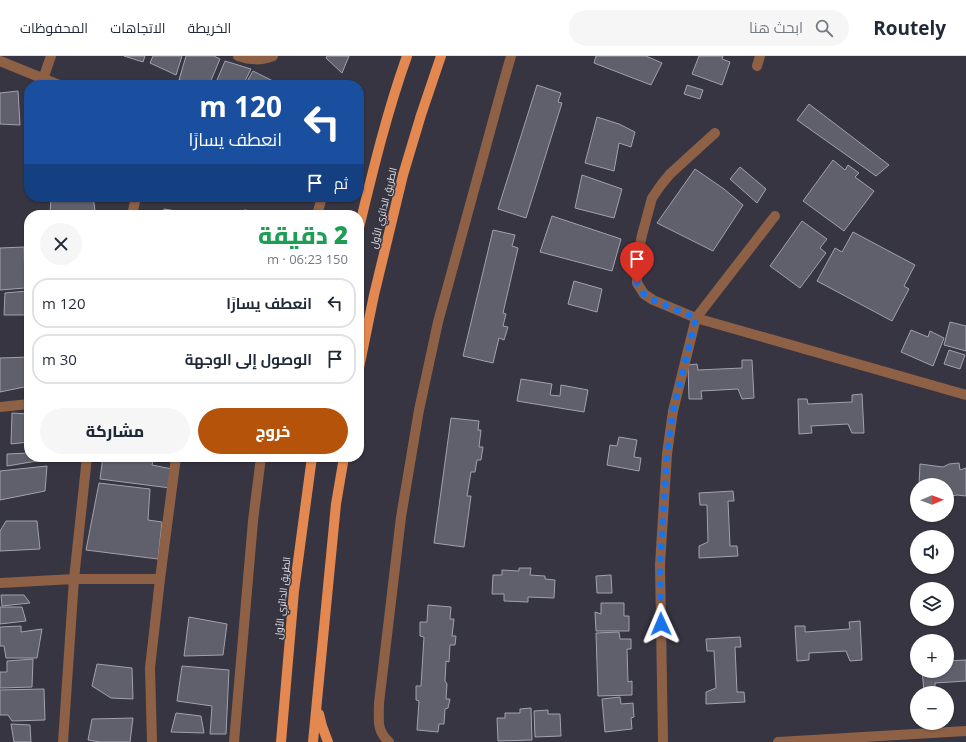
<!DOCTYPE html>
<html lang="ar">
<meta charset="utf-8">
<style>
body{margin:0;font-family:"Open Sans",Cairo,sans-serif;background:#f6f6f7;color:#1f2937;direction:rtl;height:100vh;display:flex;flex-direction:column;font-size:15px;white-space:nowrap}
*{box-sizing:border-box;margin:0}
p{font-size:13px;color:#747a83}
.icon{flex:none;width:22px;height:22px;fill:none;stroke:currentColor;stroke-width:2;stroke-linecap:round;stroke-linejoin:round}
.map{position:relative;flex:1;overflow:hidden;direction:ltr}
.side{position:absolute;left:24px;top:154px;width:340px;height:252px;display:flex;flex-direction:column;background:#fff;border-radius:16px;box-shadow:0 1px 3px #0004;direction:rtl}
.side>*{flex:none}
.banner{position:absolute;left:24px;top:24px;width:340px;height:122px;border-radius:16px;box-shadow:0 1px 3px #0004;direction:rtl;background:#1a4fa0;color:#fff;overflow:hidden}
.needle{width:26px;rotate:89deg}
.buttons{position:absolute;left:910px;top:422px;display:grid;gap:8px}
.buttons a{display:grid;place-items:center;width:44px;height:44px;border-radius:50%;background:#fff;box-shadow:0 1px 3px #0004;font-size:20px}
.pin{position:absolute;display:grid;place-items:center;width:34px;height:34px;color:#fff;margin:-41px -17px;border-radius:50% 50% 50% 0;rotate:-45deg;box-shadow:0 0 4px #0007}
.pin .icon{rotate:45deg}
.me{position:absolute;width:44px;margin:-22px;rotate:359deg;stroke-linejoin:round;filter:drop-shadow(0 0 3px #0008)}
.turn{display:flex;align-items:center;gap:14px;height:84px;padding:0 16px;font-size:18px}
.turn .icon{width:52px;height:52px;stroke-width:2.5}
.turn b{display:block;font-size:28px;line-height:34px}
.then{display:flex;align-items:center;height:38px;padding:0 16px;background:#0003;gap:8px;font-size:15px}
.round{display:grid;place-items:center;flex:none;width:42px;height:42px;border-radius:21px;background:#f6f6f7}
.headline{display:flex;align-items:center;justify-content:space-between;height:68px;padding:0 16px}
h1{font-size:24px;font-weight:800;line-height:30px;color:#1e9e55}
.button{display:flex;gap:8px;margin-top:auto;padding:8px 16px}
.button a{flex:1;height:46px;border-radius:24px;background:#b45309;color:#fff;font-size:16px;font-weight:800;line-height:46px;text-align:center}
.button a+a{background:#f6f6f7;color:#1f2937}
ul{padding:0;list-style:none}
li{display:flex;align-items:center;gap:12px;height:50px;margin:0 8px 6px;padding:0 8px;border:2px solid #e0e1e3;border-radius:16px}
li div{flex:1}
li b{display:block;font-size:15px}
li em{font-style:normal}
header{display:flex;align-items:center;gap:24px;box-sizing:border-box;height:56px;padding:0 20px;background:#fff;border-bottom:1px solid #e0e1e3}
header strong{font-size:19px}
nav{display:flex;gap:22px;margin-inline-start:auto;font-size:14px}
.search{width:280px;height:36px;background:#f6f6f7;display:flex;align-items:center;gap:10px;box-sizing:border-box;padding:0 14px;border-radius:22px;color:#747a83;font-size:15px}
.map>svg:first-child{display:block}
</style>
<header>
<strong>Routely</strong>
<div class="search"><svg class="icon" aria-label="search" viewBox="0 0 24 24"><circle cx="10" cy="10" r="6"/><path d="M15 15l6 6"/></svg>ابحث هنا</div>
<nav><a>الخريطة</a><a>الاتجاهات</a><a>المحفوظات</a></nav>
</header>
<div class="map">
<svg width="966" height="686" viewBox="0 0 966 686">
<rect width="100%" height="100%" fill="#363541"/>
<path fill="#60606c" stroke="#a1a1af" d="M 124,0 L 145,0 L 143,6 Z
M 153,0 L 182,0 L 176,19 L 150,7 Z
M 186,0 L 214,0 L 220,3 L 209,29 L 179,24 Z
M 327,0 L 349,0 L 342,17 L 326,2 Z
M 596,0 L 646,0 L 662,7 L 651,29 L 594,7 Z
M 699,0 L 723,0 L 722,3 L 730,6 L 722,29 L 692,18 Z
M 225,5 L 251,13 L 243,29 L 215,29 Z
M 253,15 L 277,27 L 276,29 L 245,29 Z
M 537,29 L 561,37 L 558,46 L 562,47 L 526,162 L 498,153 Z
M 687,29 L 703,34 L 700,43 L 684,38 Z
M 18,35 L 20,69 L 0,68 L 0,37 Z
M 809,48 L 889,109 L 876,120 L 797,64 Z
M 597,61 L 619,68 L 635,76 L 631,91 L 619,87 L 614,115 L 585,107 Z
M 833,104 L 845,114 L 848,109 L 859,117 L 855,121 L 874,135 L 844,175 L 803,145 Z
M 740,111 L 766,133 L 757,147 L 730,123 Z
M 695,113 L 724,133 L 743,149 L 713,195 L 657,167 Z
M 582,119 L 622,133 L 614,162 L 575,152 Z
M 51,141 L 93,141 L 95,154 L 60,159 L 50,159 Z
M 164,153 L 200,159 L 162,159 Z
M 244,154 L 260,156 L 261,159 L 244,159 Z
M 552,160 L 621,183 L 612,215 L 540,196 Z
M 802,165 L 827,183 L 820,192 L 826,197 L 800,232 L 770,210 Z
M 493,174 L 515,179 L 512,190 L 518,192 L 503,257 L 506,258 L 503,270 L 508,271 L 504,284 L 499,282 L 493,307 L 463,300 Z
M 853,176 L 915,209 L 904,230 L 909,233 L 892,265 L 817,225 L 835,192 L 842,196 Z
M 24,191 L 25,232 L 0,234 L 0,192 Z
M 574,225 L 602,233 L 597,256 L 568,248 Z
M 28,235 L 28,259 L 4,259 L 5,237 Z
M 950,266 L 966,270 L 966,295 L 944,289 Z
M 911,274 L 928,281 L 930,275 L 944,282 L 933,310 L 901,296 Z
M 949,294 L 965,299 L 960,313 L 944,308 Z
M 29,301 L 29,330 L 0,336 L 0,302 Z
M 742,304 L 752,304 L 754,342 L 742,343 L 738,333 L 701,335 L 702,343 L 689,343 L 688,309 L 697,308 L 698,314 L 742,312 Z
M 521,323 L 552,328 L 550,339 L 560,340 L 561,329 L 588,334 L 584,356 L 517,345 Z
M 862,338 L 864,377 L 852,377 L 848,368 L 811,370 L 812,377 L 799,378 L 798,343 L 807,343 L 808,348 L 852,346 L 852,339 Z
M 12,357 L 29,358 L 29,386 L 11,388 Z
M 451,362 L 479,365 L 478,374 L 481,374 L 479,391 L 483,391 L 481,404 L 477,404 L 475,416 L 471,416 L 467,440 L 471,440 L 464,491 L 434,487 Z
M 619,381 L 637,384 L 634,401 L 641,402 L 639,415 L 607,409 L 610,389 L 617,390 Z
M 29,397 L 29,401 L 38,401 L 37,405 L 7,410 L 7,398 Z
M 103,401 L 154,401 L 152,409 L 172,413 L 170,432 L 100,423 Z
M 959,407 L 960,414 L 966,412 L 966,440 L 957,439 L 947,441 L 947,429 L 919,429 L 920,408 L 943,411 L 949,408 Z
M 47,410 L 45,435 L 0,444 L 0,415 Z
M 99,427 L 150,433 L 148,464 L 162,466 L 158,503 L 86,494 Z
M 733,435 L 734,445 L 728,445 L 730,490 L 737,490 L 738,500 L 699,502 L 699,490 L 708,486 L 707,449 L 700,449 L 699,437 Z
M 6,465 L 37,465 L 40,493 L 0,495 L 0,475 Z
M 519,512 L 531,512 L 530,519 L 545,520 L 545,523 L 555,524 L 554,542 L 528,541 L 528,546 L 504,545 L 504,538 L 492,538 L 493,519 L 502,519 L 502,514 L 519,515 Z
M 611,519 L 612,537 L 597,537 L 596,520 Z
M 1,539 L 24,539 L 30,547 L 2,550 Z
M 601,547 L 624,547 L 624,560 L 629,560 L 629,575 L 596,575 L 595,556 L 601,558 Z
M 428,549 L 451,551 L 450,563 L 454,563 L 452,580 L 456,580 L 455,589 L 450,589 L 449,606 L 446,605 L 445,625 L 447,628 L 446,643 L 450,643 L 448,652 L 445,653 L 444,668 L 439,668 L 438,676 L 417,674 L 419,645 L 416,644 L 416,630 L 421,630 L 424,581 L 420,580 L 420,566 L 427,566 Z
M 0,551 L 22,551 L 26,565 L 0,568 Z
M 189,561 L 227,568 L 223,599 L 184,600 Z
M 860,565 L 862,604 L 850,605 L 846,595 L 809,597 L 809,604 L 797,605 L 795,570 L 805,570 L 805,576 L 850,573 L 849,566 Z
M 21,570 L 21,576 L 42,573 L 37,602 L 6,602 L 4,590 L 0,590 L 0,571 Z
M 619,576 L 620,583 L 631,583 L 631,593 L 627,593 L 628,626 L 632,625 L 632,639 L 598,640 L 596,577 Z
M 740,581 L 741,591 L 735,591 L 737,636 L 744,636 L 745,646 L 706,648 L 706,636 L 716,632 L 714,595 L 707,595 L 706,583 Z
M 33,603 L 32,631 L 0,632 L 0,616 L 7,616 L 7,605 Z
M 966,604 L 966,625 L 935,627 L 935,634 L 924,635 L 922,615 L 947,615 L 947,605 Z
M 97,608 L 132,612 L 133,643 L 111,642 L 92,630 Z
M 182,610 L 229,614 L 226,678 L 210,678 L 212,650 L 177,645 Z
M 44,633 L 45,664 L 12,665 L 8,659 L 0,659 L 0,634 Z
M 620,641 L 621,648 L 633,647 L 634,661 L 631,662 L 632,673 L 605,676 L 602,643 Z
M 531,652 L 532,684 L 498,685 L 497,662 L 505,662 L 505,657 L 520,657 L 520,653 Z
M 548,654 L 548,658 L 560,658 L 561,680 L 535,681 L 534,655 Z
M 176,657 L 201,660 L 204,677 L 171,676 Z
M 133,662 L 130,686 L 100,686 L 88,684 L 92,663 Z
M 11,668 L 30,669 L 31,686 L 14,686 Z"/>
<g fill="none" stroke-linecap="round" stroke-linejoin="round">
<path stroke="#8e6147" stroke-width="10" d="M 238,0 C 250,4 260,5 273,0
M 0,5 L 59,29
M 757,10 L 760,0
M 43,23 L 51,0
M 715,77 L 670,118 L 661,129 L 652,142 L 642,179 L 637,204 L 637,227 L 644,238 L 653,244 L 696,262 L 966,339
M 132,159 L 136,141
M 317,159 L 322,141
M 0,351 L 29,348
M 160,523 L 176,401
M 0,527 L 74,523 L 160,523 L 150,612 L 152,686
M 63,686 L 74,523 L 87,401
M 234,686 L 253,465 L 261,401
M 389,686 C 376,674 379,664 379,647 L 401,461 L 419,354 L 438,266 L 503,28 L 511,0
M 663,686 L 660,509 L 667,398 L 673,355 L 696,262 L 775,160
M 778,686 L 966,675"/>
<path stroke="#e28850" stroke-width="10" d="M 359,172 C 373,114 387,56 407,0
M 359,312 L 374,239 L 403,119 L 421,59 L 441,0
M 319,658 L 322,670 L 328,686
M 281,686 L 294,535 L 312,401
M 313,686 L 336,448 L 344,401"/>
</g>
<g fill="none" stroke-linecap="round" stroke-linejoin="round">
<path stroke="#1a73e8" stroke-width="7" stroke-dasharray="0 12.6" d="M 637,227 L 644,238 L 653,244 L 696,262 L 673,355 L 667,398 L 660,509 L 661,568"/>
</g>
<g text-anchor="middle" stroke-width="3" stroke-linejoin="round" paint-order="stroke">
<g font-size="10" fill="#e3e3ea" stroke="#363541">
<text transform="translate(383 152) rotate(-76)" y="4">الطريق الدائري الأول</text>
<text transform="translate(282 542) rotate(-84)" y="4">الطريق الدائري الأول</text>
</g>
</g>
</svg>
<div class="buttons">
<a><svg class="needle" viewBox="-14 -14 28 28"><path d="M0-13l5 13h-10z" fill="#e53935"/><path d="M0 13l5-13h-10z" fill="#747a83"/></svg></a>
<a><svg class="icon" aria-label="sound" viewBox="0 0 24 24"><path d="M4 9h4l5-4v14l-5-4H4zM17 9q2 3 0 6"/></svg></a>
<a><svg class="icon" aria-label="layers" viewBox="0 0 24 24"><path d="M12 4l9 5-9 5-9-5zM3 14l9 5 9-5"/></svg></a>
<a>+</a>
<a>−</a>
</div>
<div class="pin" style="left:637px;top:227px;background:#d93025"><svg class="icon" aria-label="arrive" viewBox="0 0 24 24"><path d="M6 21V4h12l-3 4 3 4H6"/></svg></div>
<svg class="me" style="left:661px;top:568px" viewBox="-20 -20 40 40"><path d="M0-17L14 15 0 8-14 15z" fill="#1a73e8" stroke="#fff" stroke-width="4"/></svg>
<div class="banner">
<div class="turn"><svg class="icon" aria-label="left" viewBox="0 0 24 24"><path d="M17 20v-9H6M10 6l-5 5 5 5"/></svg><div><b>120 m</b>انعطف يسارًا</div></div>
<div class="then">ثم<svg class="icon" aria-label="arrive" viewBox="0 0 24 24"><path d="M6 21V4h12l-3 4 3 4H6"/></svg></div>
</div>
<section class="side">
<div class="headline"><div><h1>2 دقيقة</h1><p>150 m · 06:23</p></div><a class="round"><svg class="icon" aria-label="close" viewBox="0 0 24 24"><path d="M6 6l12 12M18 6L6 18"/></svg></a></div>
<ul>
<li><svg class="icon" aria-label="left" viewBox="0 0 24 24"><path d="M17 20v-9H6M10 6l-5 5 5 5"/></svg><div><b>انعطف يسارًا</b></div><em>120 m</em></li>
<li><svg class="icon" aria-label="arrive" viewBox="0 0 24 24"><path d="M6 21V4h12l-3 4 3 4H6"/></svg><div><b>الوصول إلى الوجهة</b></div><em>30 m</em></li>
</ul>
<div class="button"><a>خروج</a><a>مشاركة</a></div>
</section>
</div>
